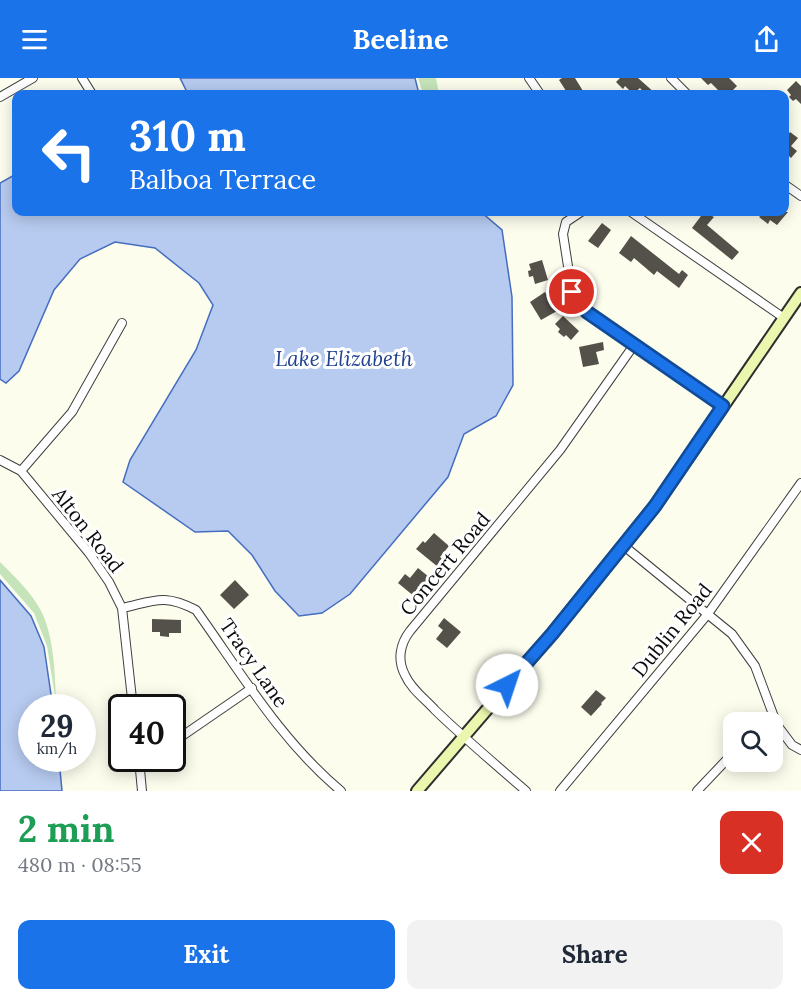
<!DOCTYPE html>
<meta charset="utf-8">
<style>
body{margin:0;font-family:Lora,serif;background:#f2f2f3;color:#1f2937;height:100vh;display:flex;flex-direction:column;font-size:22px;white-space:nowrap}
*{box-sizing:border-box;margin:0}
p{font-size:20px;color:#747a83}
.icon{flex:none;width:33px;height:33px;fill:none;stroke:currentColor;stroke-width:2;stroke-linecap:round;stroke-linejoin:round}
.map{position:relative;height:713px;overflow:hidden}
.side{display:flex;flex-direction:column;background:#fff;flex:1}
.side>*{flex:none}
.top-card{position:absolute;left:12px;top:12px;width:777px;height:126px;border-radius:12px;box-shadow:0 3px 15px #0003;background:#1a73e8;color:#fff;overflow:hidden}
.fabs{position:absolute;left:723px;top:634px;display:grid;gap:12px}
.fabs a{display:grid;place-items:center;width:60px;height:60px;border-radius:12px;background:#fff;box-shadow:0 3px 15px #0003;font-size:30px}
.speed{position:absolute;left:18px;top:616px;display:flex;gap:12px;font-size:30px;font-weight:700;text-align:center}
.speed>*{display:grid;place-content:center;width:78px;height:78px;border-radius:50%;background:#fff;box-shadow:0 3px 15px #0003;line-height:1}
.speed small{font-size:15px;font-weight:400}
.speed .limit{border:3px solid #111;border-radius:9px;background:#fff;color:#111}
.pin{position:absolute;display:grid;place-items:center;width:51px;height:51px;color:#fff;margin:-26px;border:3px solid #fff;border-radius:50%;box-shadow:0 2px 6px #0007}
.me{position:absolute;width:66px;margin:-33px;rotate:41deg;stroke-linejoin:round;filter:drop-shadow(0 0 4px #0008)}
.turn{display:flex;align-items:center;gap:21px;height:126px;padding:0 18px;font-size:27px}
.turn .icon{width:78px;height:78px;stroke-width:2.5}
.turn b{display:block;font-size:42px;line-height:51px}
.round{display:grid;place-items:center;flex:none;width:63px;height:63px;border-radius:12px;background:#f2f2f3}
.head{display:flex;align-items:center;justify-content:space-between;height:102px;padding:0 18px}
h1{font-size:36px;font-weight:700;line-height:45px;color:#1e9e55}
.primary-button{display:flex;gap:12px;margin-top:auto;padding:12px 18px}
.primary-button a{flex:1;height:69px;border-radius:12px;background:#1a73e8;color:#fff;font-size:24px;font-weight:700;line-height:69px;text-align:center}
.primary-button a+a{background:#f2f2f3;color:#1f2937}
header{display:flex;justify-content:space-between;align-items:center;height:78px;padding:0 18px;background:#1a73e8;color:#fff;font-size:27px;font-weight:700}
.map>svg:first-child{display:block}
</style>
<header><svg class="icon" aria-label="menu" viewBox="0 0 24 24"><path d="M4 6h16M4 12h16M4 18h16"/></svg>Beeline<svg class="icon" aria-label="share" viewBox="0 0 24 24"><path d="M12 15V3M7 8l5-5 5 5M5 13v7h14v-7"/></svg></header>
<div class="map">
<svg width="801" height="713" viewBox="0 0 801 713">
<rect width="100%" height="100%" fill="#fcfded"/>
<path fill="#c5e4ba" d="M 418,0 L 436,0 L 439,16 L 423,16 Z
M 0,484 C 14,498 30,513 40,531 C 54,556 55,596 56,624 L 47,568 L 34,535 L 0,496 Z"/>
<path fill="#b7cbf0" stroke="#456dc0" stroke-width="1.5" d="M 180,0 L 415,0 L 419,16 L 188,16 Z
M 16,96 L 16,134 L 481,134 L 502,152 L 512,219 L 513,307 L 496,338 L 464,356 L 448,399 L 350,516 L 322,535 L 299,538 L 275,513 L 252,477 L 228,453 L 195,454 L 123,404 L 130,382 L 196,272 L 213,227 L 199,205 L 155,170 L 115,164 L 80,181 L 54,212 L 19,293 L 6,305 L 0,301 L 0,105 Z
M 0,502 L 31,538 L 44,569 L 53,630 L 32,630 L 32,681 L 59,681 L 62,713 L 0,713 Z"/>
<path fill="#54504a" d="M 562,0 L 575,0 L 583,13 L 577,16 L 568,16 L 559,2 Z
M 620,0 L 638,0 L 656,16 L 642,16 L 644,15 L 640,10 L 633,16 L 625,8 L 623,11 L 616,4 Z
M 701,0 L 729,0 L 737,8 L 733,12 L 737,16 L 722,16 L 711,5 L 708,7 Z
M 796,3 L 801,8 L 801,26 L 796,21 L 793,23 L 789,19 L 791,17 L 787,12 Z
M 790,54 L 798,60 L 791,68 L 797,73 L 791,80 L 786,75 L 784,77 L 784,62 Z
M 704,134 L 714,139 L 707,147 L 739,174 L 732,182 L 692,150 Z
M 764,134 L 788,134 L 777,147 L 770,142 L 768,146 L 759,139 Z
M 602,145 L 611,152 L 598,170 L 588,163 Z
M 631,158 L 679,196 L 682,192 L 688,197 L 679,210 L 657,193 L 654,197 L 634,180 L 631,184 L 619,175 Z
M 542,182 L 548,202 L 535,206 L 533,198 L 529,199 L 528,193 L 531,192 L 529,186 Z
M 545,214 L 557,233 L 541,242 L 530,224 Z
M 563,238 L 579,253 L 571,262 L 566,257 L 564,259 L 558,254 L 560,251 L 555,246 Z
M 603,264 L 604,272 L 596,274 L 599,286 L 583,289 L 579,269 Z
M 434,455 L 449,468 L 440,479 L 444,482 L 438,489 L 416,471 L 423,463 L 425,465 Z
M 418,490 L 429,499 L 415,519 L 398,505 L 405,496 L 410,500 Z
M 235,502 L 249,517 L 234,531 L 220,517 Z
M 444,540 L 461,554 L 447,570 L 436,561 L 443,552 L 438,548 Z
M 152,541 L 181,542 L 181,555 L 169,555 L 169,559 L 160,558 L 160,554 L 152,554 Z
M 596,612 L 606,620 L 601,625 L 602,626 L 591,638 L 581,629 Z"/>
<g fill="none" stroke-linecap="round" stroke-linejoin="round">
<defs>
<path id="street" d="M 82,0 L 92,16
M 529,0 L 540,16
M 671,0 L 687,16
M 0,19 L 33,0
M 784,106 L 801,118
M 581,134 L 566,144 L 563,156 L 572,214 L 587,234 L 723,328
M 631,134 L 784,240
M 0,382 L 21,393 L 89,475 L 109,504 L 122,530 L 133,630
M 21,393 L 72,334 L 122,245
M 624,468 L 732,556 L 755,588 L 777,647 L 792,667 L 801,672
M 122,530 C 154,523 164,515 196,532 C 241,595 281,663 341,713
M 172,665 L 252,610
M 139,681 L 142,713
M 526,713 C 495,686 464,660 435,632 C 425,621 411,611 405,597 C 397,582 400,566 410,553 L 560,372 L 634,267
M 560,713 L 707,537 L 801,405
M 697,713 L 734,674"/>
<path id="secondary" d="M 417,713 L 552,556 L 655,428 L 801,215"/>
</defs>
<use href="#street" stroke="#3f3f3f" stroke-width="10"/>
<use href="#secondary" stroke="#2e2e2e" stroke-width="14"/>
<use href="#street" stroke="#fff" stroke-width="8"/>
<use href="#secondary" stroke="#ebf7ae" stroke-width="10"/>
</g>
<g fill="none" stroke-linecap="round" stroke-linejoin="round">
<defs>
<path id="route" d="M 507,607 L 552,556 L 655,428 L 723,328 L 587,234 L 572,214"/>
</defs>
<use href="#route" stroke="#114b97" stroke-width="15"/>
<use href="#route" stroke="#1a73e8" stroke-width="10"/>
</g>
<g text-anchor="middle" stroke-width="6" stroke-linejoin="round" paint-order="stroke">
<g font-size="20" fill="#0c0c0c" stroke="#fff">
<text transform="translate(88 452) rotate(52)" y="7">Alton Road</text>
<text transform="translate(445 486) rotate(-50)" y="7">Concert Road</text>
<text transform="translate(672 552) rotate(-51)" y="7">Dublin Road</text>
<text transform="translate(254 585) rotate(55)" y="7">Tracy Lane</text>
</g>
<g font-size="21" font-style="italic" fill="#224391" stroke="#fff">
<text x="344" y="288">Lake Elizabeth</text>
</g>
</g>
</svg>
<div class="fabs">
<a><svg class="icon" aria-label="search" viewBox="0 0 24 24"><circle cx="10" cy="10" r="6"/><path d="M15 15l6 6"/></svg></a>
</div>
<div class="speed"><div>29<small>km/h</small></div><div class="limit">40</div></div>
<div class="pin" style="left:572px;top:214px;background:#d93025"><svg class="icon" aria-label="arrive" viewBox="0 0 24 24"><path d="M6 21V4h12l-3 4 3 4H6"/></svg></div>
<svg class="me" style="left:507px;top:607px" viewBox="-20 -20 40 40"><circle r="19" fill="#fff"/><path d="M0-13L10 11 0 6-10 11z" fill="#1a73e8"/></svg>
<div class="top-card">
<div class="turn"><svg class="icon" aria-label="left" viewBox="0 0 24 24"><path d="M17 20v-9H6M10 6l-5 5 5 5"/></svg><div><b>310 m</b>Balboa Terrace</div></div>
</div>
</div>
<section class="side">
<div class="head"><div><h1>2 min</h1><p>480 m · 08:55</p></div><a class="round" style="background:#d93025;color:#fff"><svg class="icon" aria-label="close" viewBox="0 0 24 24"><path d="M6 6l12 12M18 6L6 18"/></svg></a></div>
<div class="primary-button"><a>Exit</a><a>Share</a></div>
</section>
